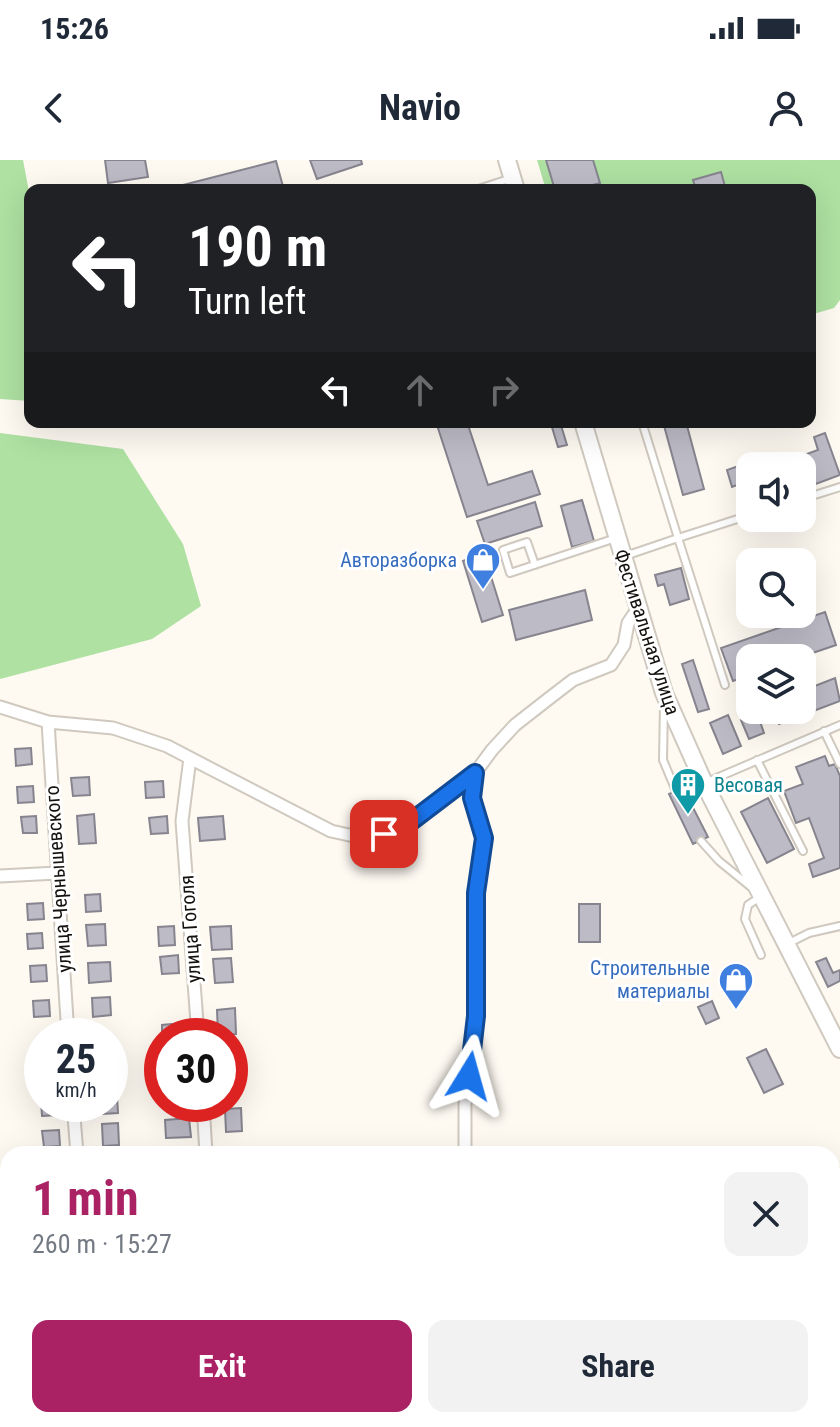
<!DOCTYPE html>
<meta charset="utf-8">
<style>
body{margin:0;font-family:"Roboto Condensed",sans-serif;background:#f2f2f3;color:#1f2937;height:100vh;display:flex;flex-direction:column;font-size:30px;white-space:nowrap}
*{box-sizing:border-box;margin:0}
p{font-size:26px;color:#747a83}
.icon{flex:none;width:44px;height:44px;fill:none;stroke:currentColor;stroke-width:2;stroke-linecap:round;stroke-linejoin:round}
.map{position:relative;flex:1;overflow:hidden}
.panel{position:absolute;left:0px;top:986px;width:840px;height:282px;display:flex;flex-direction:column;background:#fff;border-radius:24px 24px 0 0;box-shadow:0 8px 32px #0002}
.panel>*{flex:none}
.top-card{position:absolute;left:24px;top:24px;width:792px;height:244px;border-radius:16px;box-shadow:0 8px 32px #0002;background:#202124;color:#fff;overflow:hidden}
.buttons{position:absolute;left:736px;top:292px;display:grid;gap:16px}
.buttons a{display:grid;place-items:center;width:80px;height:80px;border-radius:16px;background:#fff;box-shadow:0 8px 32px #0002;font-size:40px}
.speed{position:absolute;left:24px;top:858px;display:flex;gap:16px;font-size:40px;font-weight:700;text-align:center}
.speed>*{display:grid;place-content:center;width:104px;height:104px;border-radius:50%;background:#fff;box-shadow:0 8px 32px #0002;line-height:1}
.speed small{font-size:20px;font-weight:400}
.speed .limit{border:12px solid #d22;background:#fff;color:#111}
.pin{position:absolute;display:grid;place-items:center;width:68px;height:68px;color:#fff;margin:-34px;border-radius:16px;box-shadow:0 4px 12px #0006}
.me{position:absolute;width:88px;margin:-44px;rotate:8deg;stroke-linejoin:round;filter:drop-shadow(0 0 6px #0008)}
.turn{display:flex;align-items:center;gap:28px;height:168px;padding:0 32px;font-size:36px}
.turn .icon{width:104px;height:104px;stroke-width:2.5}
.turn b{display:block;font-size:56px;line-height:68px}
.lanes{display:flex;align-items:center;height:76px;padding:0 32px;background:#0003;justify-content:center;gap:40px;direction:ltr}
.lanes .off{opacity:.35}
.round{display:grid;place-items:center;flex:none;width:84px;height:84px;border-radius:16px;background:#f2f2f3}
.summary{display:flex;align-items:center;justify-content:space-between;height:136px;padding:0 32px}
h1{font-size:48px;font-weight:700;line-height:60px;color:#aa2164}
.cta{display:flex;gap:16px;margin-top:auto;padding:16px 32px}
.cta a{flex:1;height:92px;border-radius:16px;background:#aa2164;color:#fff;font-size:32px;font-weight:700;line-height:92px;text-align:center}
.cta a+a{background:#f2f2f3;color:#1f2937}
.status{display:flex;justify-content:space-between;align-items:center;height:56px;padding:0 40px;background:#fff;direction:ltr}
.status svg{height:22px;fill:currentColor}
header{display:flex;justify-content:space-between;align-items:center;height:104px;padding:0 32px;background:#fff;font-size:36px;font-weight:700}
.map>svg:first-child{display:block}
</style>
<div class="status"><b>15:26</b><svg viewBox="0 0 49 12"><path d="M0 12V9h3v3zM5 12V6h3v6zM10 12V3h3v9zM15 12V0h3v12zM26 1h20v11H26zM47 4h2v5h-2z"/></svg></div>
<header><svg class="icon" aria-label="back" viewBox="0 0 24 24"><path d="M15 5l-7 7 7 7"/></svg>Navio<svg class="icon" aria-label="person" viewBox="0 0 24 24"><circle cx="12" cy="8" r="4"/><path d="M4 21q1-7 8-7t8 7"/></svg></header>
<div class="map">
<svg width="840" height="1267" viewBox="0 0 840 1267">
<rect width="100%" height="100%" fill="#fef9f1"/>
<path fill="#aee1a2" d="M 0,0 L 23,0 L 30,37 L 30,241 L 0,239 Z
M 537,0 L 840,0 L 840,140 L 834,148 L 810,155 L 810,30 L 546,30 Z
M 0,273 L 123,289 L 183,384 L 201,446 L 152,479 L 0,519 Z"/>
<path fill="#bdbbc6" stroke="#86848e" stroke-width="2" d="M 105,0 L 145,0 L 148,17 L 108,23 Z
M 310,0 L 361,0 L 362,4 L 317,19 Z
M 546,0 L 593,0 L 600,23 L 574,30 L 555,30 Z
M 276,1 L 284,30 L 184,30 L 183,25 Z
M 721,12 L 726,30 L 696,30 L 693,20 Z
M 436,262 L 467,262 L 488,325 L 532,311 L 540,334 L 467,357 Z
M 560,262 L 567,285 L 558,287 L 551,264 Z
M 663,262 L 686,262 L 704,329 L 683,335 Z
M 825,273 L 840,315 L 802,329 L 802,306 L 774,306 L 818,290 L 814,277 Z
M 755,300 L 757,306 L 750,306 L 750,320 L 732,327 L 727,310 Z
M 582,340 L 594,381 L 572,387 L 561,346 Z
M 535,342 L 542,366 L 485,384 L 477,361 Z
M 484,394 L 503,455 L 482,462 L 463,401 Z
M 681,408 L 689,439 L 670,445 L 664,424 L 658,426 L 655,415 Z
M 585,430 L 592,460 L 516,480 L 509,450 Z
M 825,452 L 836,485 L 798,498 L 750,498 L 750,515 L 733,521 L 721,488 Z
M 693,500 L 709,549 L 698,552 L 682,504 Z
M 835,518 L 840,541 L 779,564 L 774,550 L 802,550 L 802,531 Z
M 757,553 L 764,573 L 749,579 L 741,560 Z
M 728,555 L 741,586 L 723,594 L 710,563 Z
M 31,588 L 32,604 L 16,606 L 15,589 Z
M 825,596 L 829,606 L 835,604 L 840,616 L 840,708 L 813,717 L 809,704 L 824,698 L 809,658 L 796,663 L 784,631 L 803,624 L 796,607 Z
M 89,617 L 90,635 L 73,636 L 71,618 Z
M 163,621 L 164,637 L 146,638 L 145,622 Z
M 33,626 L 34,642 L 18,643 L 17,627 Z
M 683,628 L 708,677 L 693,684 L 669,634 Z
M 768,638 L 794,689 L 767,703 L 741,652 Z
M 94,654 L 96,683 L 79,684 L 77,656 Z
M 36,656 L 37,673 L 23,673 L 21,657 Z
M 167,656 L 168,673 L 151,674 L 149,658 Z
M 223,656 L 225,679 L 200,681 L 198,658 Z
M 100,734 L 101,751 L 86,752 L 85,735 Z
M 43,743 L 44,759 L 28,760 L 27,744 Z
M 579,744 L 600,744 L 600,782 L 579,782 Z
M 105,764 L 106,785 L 88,786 L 86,765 Z
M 174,766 L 175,785 L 159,786 L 158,767 Z
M 231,766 L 232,789 L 212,790 L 210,767 Z
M 42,773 L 43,788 L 28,789 L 27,774 Z
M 178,795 L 179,813 L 162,814 L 160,797 Z
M 231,798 L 233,822 L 215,823 L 213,799 Z
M 826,798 L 833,813 L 840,810 L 840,821 L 828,827 L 816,802 Z
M 110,802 L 111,821 L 89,823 L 88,803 Z
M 46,805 L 47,821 L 31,822 L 30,806 Z
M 110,837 L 111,855 L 93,857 L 92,838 Z
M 49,840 L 50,856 L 34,857 L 33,841 Z
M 712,841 L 719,858 L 706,864 L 698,847 Z
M 235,848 L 236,874 L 218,875 L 217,850 Z
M 182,863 L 183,876 L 162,876 L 162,865 Z
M 230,884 L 239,884 L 241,914 L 230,915 Z
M 766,889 L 783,924 L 764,933 L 747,898 Z
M 110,936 L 117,936 L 118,953 L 102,954 L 101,944 L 110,944 Z
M 41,940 L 42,944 L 57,944 L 58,955 L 42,956 Z
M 241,948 L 242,971 L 226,972 L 225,949 Z
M 189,958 L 191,977 L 166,978 L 165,960 Z
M 118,963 L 119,985 L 103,986 L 102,964 Z
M 59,970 L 60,986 L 44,987 L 42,971 Z
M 840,1225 L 840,1259 L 832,1256 L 832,1244 Z"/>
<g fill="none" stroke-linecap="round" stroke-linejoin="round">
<defs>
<path id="service" d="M 475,30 L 512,18
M 802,339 L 840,327
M 625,396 L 678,378 L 642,262
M 535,405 L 527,382 L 503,390 L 510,413 L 616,378
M 725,525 L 678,378 L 750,355
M 664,544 L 663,600 L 676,631
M 824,571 L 840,604
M 757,600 L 803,691
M 707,622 L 840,565
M 701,681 L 719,701 L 751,727
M 760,737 L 748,745 L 745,759 L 761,795
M 787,784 L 809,773 L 840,766
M 636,1267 L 639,1260"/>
<path id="minor" d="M 0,547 L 48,562 L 113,568 L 167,586 L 190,598 L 182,661 L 198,876
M 48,562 L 68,876
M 190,598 L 331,671 L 367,679 L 400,670 L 475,613
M 0,716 L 57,713
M 73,944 L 77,994
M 203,944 L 206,994
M 465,994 L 465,944 L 474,890 L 476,856 L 476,733 L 484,678 L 472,638 L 475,613 L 492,590 L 515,565 L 547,540 L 573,520 L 611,505 L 624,485 L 628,463 L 637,450
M 832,1021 L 840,1014
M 0,1102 L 8,1108
M 0,1152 L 8,1143
M 101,1260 L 101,1267
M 226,1260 L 226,1267
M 473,1267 L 474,1260
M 734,1267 L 736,1260"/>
<path id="secondary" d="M 507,0 L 516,30
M 583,262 L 664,533 L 704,623 L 840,889"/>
</defs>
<use href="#service" stroke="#cfc9bf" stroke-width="10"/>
<use href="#minor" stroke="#cfc9bf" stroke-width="15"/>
<use href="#secondary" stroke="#cfc9bf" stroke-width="20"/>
<use href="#service" stroke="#fff" stroke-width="6"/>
<use href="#minor" stroke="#fff" stroke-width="11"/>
<use href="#secondary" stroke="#fff" stroke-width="16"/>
</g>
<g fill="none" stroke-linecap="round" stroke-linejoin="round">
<defs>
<path id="route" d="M 384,674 L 400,670 L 475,613 L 472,638 L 484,678 L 476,733 L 476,856 L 469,916"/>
</defs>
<use href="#route" stroke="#114b97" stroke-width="20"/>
<use href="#route" stroke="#1a73e8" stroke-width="14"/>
</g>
<defs>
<symbol id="shop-pin" viewBox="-11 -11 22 30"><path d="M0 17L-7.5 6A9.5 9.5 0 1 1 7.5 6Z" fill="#3f7fe0" stroke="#fff"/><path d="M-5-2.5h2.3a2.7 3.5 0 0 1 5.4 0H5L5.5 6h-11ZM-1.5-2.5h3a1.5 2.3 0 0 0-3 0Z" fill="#fff"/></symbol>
<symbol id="building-pin" viewBox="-11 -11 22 30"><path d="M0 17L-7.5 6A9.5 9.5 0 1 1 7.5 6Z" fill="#0f9aa8" stroke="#fff"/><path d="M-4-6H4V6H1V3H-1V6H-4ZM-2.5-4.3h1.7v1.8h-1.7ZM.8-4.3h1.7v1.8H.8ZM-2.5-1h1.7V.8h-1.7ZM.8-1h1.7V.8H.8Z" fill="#fff"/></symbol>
</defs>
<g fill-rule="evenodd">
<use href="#shop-pin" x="463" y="380" width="40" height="54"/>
<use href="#building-pin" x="668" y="605" width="40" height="54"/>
<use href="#shop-pin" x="716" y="800" width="40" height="54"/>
</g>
<g text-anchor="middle" stroke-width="6" stroke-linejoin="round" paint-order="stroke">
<g font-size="20" fill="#366cbe" stroke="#fff" text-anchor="end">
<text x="457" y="407">Авторазборка</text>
<text x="710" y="815">Строительные<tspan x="710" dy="23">материалы</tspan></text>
</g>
<g font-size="20" fill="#14110e" stroke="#fff">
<text transform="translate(647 472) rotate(72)" y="7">Фестивальная улица</text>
<text transform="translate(58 719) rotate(-94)" y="7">улица Чернышевского</text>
<text transform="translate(190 769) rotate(-94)" y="7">улица Гоголя</text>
</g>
<g font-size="20" fill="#0d838f" stroke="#fff" text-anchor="start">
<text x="714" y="632">Весовая</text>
</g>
</g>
</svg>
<div class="buttons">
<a><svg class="icon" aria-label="sound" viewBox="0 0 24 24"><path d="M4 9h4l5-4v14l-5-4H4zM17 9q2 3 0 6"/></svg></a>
<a><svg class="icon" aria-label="search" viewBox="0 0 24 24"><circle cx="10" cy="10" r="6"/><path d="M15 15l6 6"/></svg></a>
<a><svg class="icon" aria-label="layers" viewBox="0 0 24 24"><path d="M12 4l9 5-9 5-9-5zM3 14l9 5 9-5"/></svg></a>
</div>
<div class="speed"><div>25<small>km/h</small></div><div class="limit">30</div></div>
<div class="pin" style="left:384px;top:674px;background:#d93025"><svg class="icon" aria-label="arrive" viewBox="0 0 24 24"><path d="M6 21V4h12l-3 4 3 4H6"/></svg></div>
<svg class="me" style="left:469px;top:916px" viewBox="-20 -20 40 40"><path d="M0-17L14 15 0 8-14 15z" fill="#1a73e8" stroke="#fff" stroke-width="4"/></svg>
<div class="top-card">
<div class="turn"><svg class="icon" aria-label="left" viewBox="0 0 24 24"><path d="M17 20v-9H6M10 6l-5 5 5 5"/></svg><div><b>190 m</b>Turn left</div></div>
<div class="lanes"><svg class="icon" aria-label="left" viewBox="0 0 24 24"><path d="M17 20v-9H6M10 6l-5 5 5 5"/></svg><svg class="icon off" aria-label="ahead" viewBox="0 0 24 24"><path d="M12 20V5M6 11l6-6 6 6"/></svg><svg class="icon off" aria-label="right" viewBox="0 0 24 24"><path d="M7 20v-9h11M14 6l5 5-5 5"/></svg></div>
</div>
<section class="panel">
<div class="summary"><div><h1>1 min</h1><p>260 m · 15:27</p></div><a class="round"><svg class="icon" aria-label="close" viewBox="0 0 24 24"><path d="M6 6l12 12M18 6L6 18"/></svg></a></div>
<div class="cta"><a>Exit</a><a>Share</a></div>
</section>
</div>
